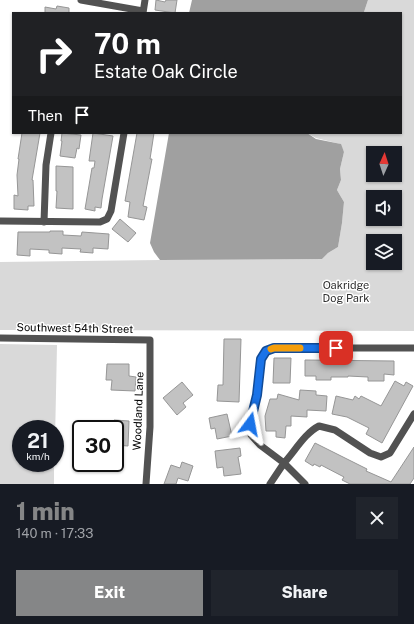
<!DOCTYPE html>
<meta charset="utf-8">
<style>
body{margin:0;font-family:"Public Sans",sans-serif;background:#20242c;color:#f1f3f6;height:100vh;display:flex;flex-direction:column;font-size:15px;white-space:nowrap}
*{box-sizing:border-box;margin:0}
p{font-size:13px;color:#9ea1a6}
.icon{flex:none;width:22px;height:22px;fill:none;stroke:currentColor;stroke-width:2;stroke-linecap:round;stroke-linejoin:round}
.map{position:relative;height:484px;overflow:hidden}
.side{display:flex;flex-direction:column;background:#171b24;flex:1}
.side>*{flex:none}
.guide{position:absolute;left:12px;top:12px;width:390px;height:122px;border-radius:0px;box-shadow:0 1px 3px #0004;background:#202124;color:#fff;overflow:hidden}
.needle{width:26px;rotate:3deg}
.controls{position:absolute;left:366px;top:146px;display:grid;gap:8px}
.controls a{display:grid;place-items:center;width:36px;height:36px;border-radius:0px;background:#171b24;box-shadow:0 1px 3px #0004;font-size:20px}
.speed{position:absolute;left:12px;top:420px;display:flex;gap:8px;font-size:20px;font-weight:700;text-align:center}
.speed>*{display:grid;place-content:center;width:52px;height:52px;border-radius:50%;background:#171b24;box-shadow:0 1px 3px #0004;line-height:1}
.speed small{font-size:10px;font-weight:400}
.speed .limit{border:2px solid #111;border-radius:6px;background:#fff;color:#111}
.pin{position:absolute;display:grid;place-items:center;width:34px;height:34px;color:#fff;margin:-17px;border-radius:8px;box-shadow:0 2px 6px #0006}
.me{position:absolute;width:44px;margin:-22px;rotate:13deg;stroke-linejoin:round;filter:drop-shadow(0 0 3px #0008)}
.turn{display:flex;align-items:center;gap:14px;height:84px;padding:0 16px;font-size:18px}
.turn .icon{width:52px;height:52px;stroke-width:2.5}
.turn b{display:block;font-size:28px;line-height:34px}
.then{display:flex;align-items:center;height:38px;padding:0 16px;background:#0003;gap:8px;font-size:15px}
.round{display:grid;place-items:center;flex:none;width:42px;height:42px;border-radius:0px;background:#20242c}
.headline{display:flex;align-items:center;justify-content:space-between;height:68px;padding:0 16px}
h1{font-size:24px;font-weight:800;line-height:30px;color:#858687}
.primary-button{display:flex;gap:8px;margin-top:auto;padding:8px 16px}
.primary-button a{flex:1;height:46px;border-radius:0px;background:#858687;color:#fff;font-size:16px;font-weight:800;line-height:46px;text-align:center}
.primary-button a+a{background:#20242c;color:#f1f3f6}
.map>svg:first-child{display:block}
</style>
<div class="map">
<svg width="414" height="484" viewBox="0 0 414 484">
<rect width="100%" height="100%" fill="#fff"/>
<path fill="#d9d9d9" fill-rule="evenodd" d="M 368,0 L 414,0 L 414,331 L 0,330 L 0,262 L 160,260 L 322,259 L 328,253 L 338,247 L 342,223 L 344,202 L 337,190 L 341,180 L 340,169 L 344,152 L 340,144 L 316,138 L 307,133 L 401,133 L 401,13 L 362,13 L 364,12 ZM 373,153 L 395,153 L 395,175 L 373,175 ZM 373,197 L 395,197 L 395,219 L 373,219 ZM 373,241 L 395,241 L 395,263 L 373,263 Z
M 0,344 L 57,345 L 55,440 L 55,429 L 21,429 L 21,463 L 54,463 L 54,484 L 0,484 Z"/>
<path fill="#a0a0a0" d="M 192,0 L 368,0 L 364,12 L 362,13 L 189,13 Z
M 169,133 L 307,133 L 316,139 L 341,144 L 344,152 L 340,169 L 341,180 L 337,190 L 344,202 L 342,223 L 338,247 L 328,253 L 322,259 L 160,260 L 154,252 L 150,243 Z"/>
<path fill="#c2c2c2" stroke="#969696" d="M 156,0 L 165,2 L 166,0 L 177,0 L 175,13 L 155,10 Z
M 57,6 L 69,8 L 69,13 L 45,13 L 45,7 L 56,9 Z
M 22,133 L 40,133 L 32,180 L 33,180 L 34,206 L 28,206 L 28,210 L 14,209 L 14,195 L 18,196 L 17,175 L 19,159 L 18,159 Z
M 62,133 L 81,135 L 79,149 L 77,148 L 75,158 L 60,156 L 62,141 L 61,141 Z
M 93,133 L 113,136 L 102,199 L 101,208 L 95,207 L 95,211 L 85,209 L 92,168 L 94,168 L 95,161 L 89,161 Z
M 137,133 L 154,133 L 150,159 L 152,159 L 143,206 L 147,207 L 144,220 L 128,217 L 130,202 L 125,201 Z
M 56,166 L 73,167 L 73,209 L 56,208 L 57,191 L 56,191 Z
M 120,219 L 136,233 L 128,242 L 112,229 Z
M 50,231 L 63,231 L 63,235 L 81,236 L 82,232 L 109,234 L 108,249 L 93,248 L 93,253 L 80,252 L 81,249 L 62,248 L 62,254 L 49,253 L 49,250 L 30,249 L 30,256 L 17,255 L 18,232 L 50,232 Z
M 224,339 L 241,339 L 239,402 L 217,401 L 218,385 L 223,385 Z
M 274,358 L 291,358 L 290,383 L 273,383 Z
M 305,360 L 394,361 L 394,375 L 384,374 L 384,381 L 368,381 L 368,377 L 348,376 L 348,377 L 331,377 L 331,380 L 316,380 L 316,376 L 305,376 Z
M 107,364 L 129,364 L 129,376 L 136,377 L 135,391 L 111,390 L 112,380 L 106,380 Z
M 395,381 L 404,386 L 406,382 L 413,386 L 382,443 L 366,434 L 369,428 L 347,417 L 332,414 L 336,396 L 353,400 L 355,396 L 359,399 L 361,396 L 381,406 Z
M 182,382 L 193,395 L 183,403 L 186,407 L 177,415 L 163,398 Z
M 300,390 L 316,391 L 316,395 L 327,396 L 326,411 L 307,410 L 307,417 L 291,416 L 291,426 L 286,426 L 285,438 L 276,437 L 276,431 L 266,431 L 265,416 L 270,399 L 277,399 L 278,394 L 299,400 Z
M 227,414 L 232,436 L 217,439 L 215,428 L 211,429 L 209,418 Z
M 114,420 L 129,421 L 128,446 L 115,445 Z
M 315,443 L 367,469 L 366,471 L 391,482 L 414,447 L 414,478 L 410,484 L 350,484 L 342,480 L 344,477 L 321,465 L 320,467 L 314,464 L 313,466 L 305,461 Z
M 240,448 L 241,456 L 238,457 L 241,474 L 224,476 L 223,467 L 217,468 L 215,451 Z
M 182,462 L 193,466 L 188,481 L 178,478 L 176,484 L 164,484 L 171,465 L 180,468 Z"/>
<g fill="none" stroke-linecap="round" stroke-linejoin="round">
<path stroke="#525252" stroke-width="7" d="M 81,0 L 143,11
M 143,13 L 145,0
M 0,221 L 100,222 L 107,219 L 111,211 L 124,133
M 44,222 L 46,165 L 51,133
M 0,338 L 150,340 L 150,427 L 146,484
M 414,348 L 274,348 L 266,351 L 261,359 L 257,395 L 250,424 L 251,435 L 260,445 L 284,463 C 295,451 305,433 319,426 L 335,430 L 370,453 L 381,457 L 390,453 L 414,414
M 270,484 L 284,463 L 305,484"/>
</g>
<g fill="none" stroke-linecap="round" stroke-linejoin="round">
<defs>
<path id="route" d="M 250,424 L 257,395 L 261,359 L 266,351 L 274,348 L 336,348"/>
</defs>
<use href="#route" stroke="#114b97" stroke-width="10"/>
<use href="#route" stroke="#1a73e8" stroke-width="7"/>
<path stroke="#f59e0b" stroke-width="7" d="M 271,349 L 274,348 L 300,348"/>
</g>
<g text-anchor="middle" stroke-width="3" stroke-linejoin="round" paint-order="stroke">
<g font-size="11" fill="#303030" stroke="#fff">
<text x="346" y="289">Oakridge<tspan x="346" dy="13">Dog Park</tspan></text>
</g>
<g font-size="11" fill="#000" stroke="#fff">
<text transform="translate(75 328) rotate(1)" y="4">Southwest 54th Street</text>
<text transform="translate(138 411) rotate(-88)" y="4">Woodland Lane</text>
</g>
</g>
</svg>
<div class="controls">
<a><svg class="needle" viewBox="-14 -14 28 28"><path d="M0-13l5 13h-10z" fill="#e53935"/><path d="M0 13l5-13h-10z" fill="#9ea1a6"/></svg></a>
<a><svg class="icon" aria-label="sound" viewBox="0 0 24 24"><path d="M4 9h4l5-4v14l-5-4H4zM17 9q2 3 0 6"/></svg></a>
<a><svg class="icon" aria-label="layers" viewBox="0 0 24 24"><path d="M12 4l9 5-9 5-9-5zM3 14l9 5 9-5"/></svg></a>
</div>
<div class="speed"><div>21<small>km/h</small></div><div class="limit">30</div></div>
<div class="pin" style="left:336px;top:348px;background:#d93025"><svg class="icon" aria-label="arrive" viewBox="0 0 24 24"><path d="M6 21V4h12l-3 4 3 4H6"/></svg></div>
<svg class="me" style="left:250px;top:424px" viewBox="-20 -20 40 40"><path d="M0-17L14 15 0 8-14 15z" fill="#1a73e8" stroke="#fff" stroke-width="4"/></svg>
<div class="guide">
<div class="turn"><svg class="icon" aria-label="right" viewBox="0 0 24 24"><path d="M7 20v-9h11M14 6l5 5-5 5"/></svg><div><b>70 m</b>Estate Oak Circle</div></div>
<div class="then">Then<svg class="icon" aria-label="arrive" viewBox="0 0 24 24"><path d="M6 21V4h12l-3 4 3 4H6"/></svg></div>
</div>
</div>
<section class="side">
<div class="headline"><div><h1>1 min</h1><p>140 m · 17:33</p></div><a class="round"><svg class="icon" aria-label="close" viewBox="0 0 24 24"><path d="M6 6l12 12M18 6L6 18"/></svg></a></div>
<div class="primary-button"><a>Exit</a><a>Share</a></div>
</section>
